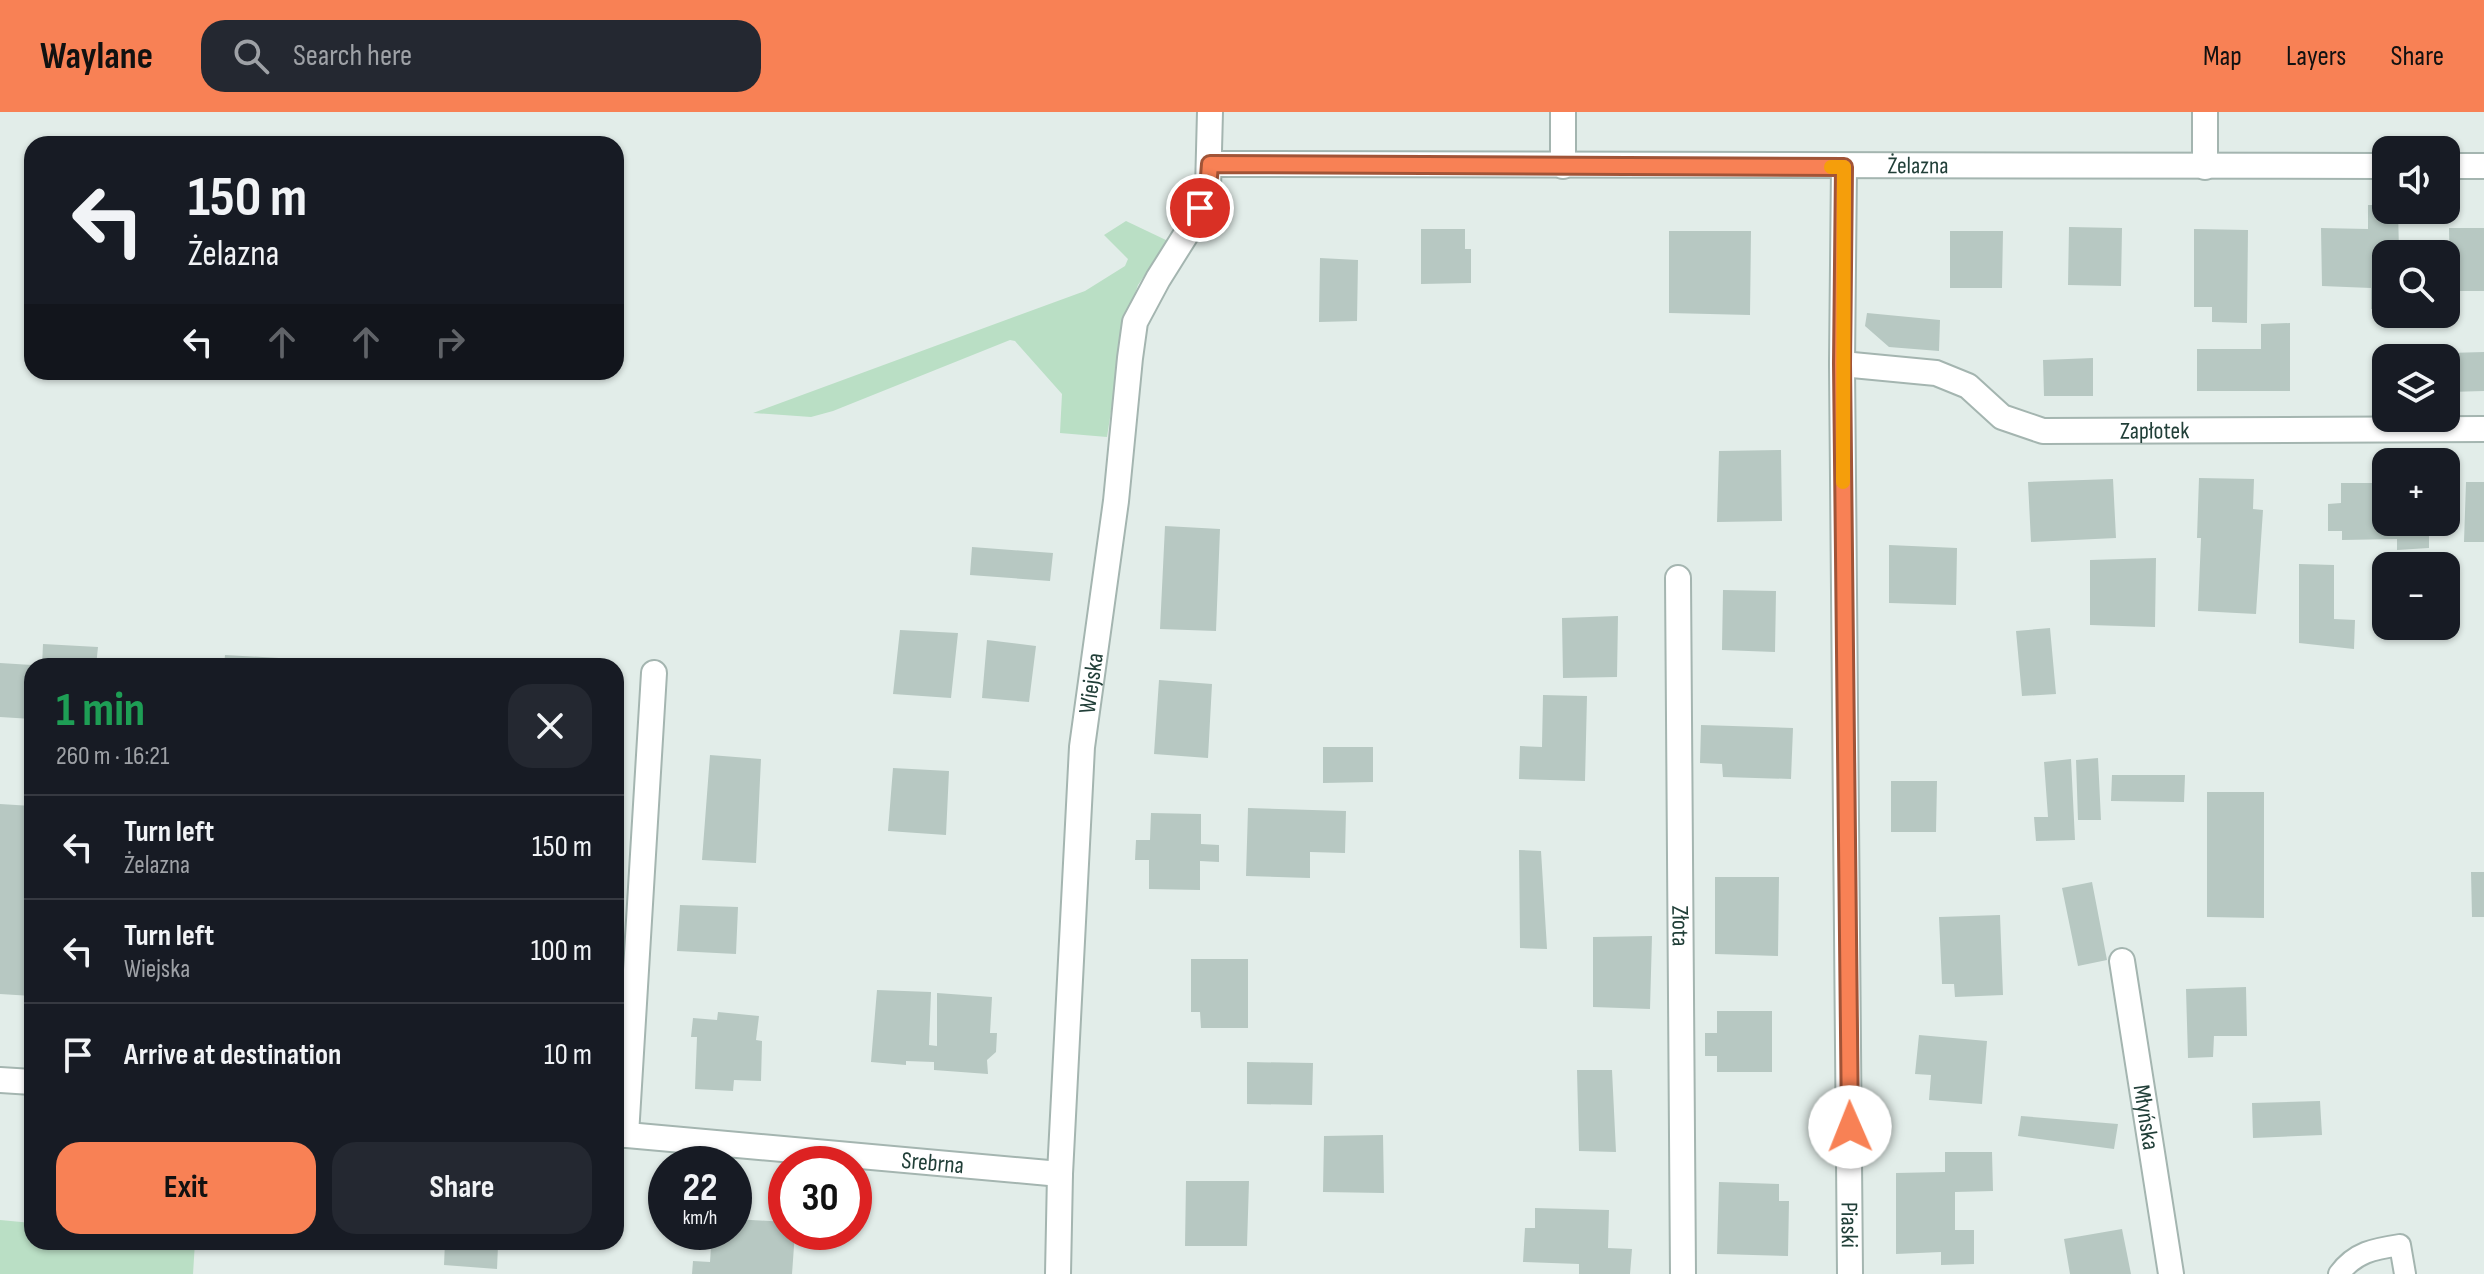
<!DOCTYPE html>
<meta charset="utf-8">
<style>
body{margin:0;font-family:"Sofia Sans Condensed",sans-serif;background:#242831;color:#f1f3f6;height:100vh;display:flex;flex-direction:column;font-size:30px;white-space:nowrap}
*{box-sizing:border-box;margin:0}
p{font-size:26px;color:#9ea1a6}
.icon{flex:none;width:44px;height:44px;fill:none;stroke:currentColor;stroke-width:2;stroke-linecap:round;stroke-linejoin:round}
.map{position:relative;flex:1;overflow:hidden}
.sheet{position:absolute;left:24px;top:546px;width:600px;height:592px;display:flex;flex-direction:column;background:#171b24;border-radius:24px;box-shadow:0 2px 6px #0004}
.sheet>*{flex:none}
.banner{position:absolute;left:24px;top:24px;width:600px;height:244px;border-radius:24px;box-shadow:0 2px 6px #0004;background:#171b24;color:#f1f3f6;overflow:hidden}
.buttons{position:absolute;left:2372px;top:24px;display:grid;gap:16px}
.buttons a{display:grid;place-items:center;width:88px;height:88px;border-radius:16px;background:#171b24;box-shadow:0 2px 6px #0004;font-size:40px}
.speed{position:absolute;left:648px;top:1034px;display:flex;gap:16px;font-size:40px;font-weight:700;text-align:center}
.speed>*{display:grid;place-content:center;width:104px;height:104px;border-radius:50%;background:#171b24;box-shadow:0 2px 6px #0004;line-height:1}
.speed small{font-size:20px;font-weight:400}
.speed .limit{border:12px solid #d22;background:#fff;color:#111}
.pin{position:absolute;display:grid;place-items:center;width:68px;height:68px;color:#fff;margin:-34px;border:4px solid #fff;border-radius:50%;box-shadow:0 2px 8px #0007}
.me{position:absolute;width:88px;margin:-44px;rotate:359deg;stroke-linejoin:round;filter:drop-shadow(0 0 6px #0008)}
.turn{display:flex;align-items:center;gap:28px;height:168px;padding:0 32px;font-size:36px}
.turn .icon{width:104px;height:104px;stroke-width:2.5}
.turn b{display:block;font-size:56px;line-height:68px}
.lanes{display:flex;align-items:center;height:76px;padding:0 32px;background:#0003;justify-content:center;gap:40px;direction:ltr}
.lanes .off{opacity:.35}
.round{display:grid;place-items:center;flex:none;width:84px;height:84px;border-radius:24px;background:#242831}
.summary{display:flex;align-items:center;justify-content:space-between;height:136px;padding:0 32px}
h1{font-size:48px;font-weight:700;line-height:60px;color:#1e9e55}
.button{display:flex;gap:16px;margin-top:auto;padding:16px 32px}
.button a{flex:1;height:92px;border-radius:24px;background:#f88155;color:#111;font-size:32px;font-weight:700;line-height:92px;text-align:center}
.button a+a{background:#242831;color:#f1f3f6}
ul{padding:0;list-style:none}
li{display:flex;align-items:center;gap:24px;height:104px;padding:0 32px;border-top:2px solid #363941}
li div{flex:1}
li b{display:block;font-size:30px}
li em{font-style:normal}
header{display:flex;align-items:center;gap:48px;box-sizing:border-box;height:112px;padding:0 40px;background:#f88155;color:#111}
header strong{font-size:38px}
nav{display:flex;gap:44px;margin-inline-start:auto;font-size:28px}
.search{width:560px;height:72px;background:#242831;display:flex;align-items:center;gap:20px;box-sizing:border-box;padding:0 28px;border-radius:24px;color:#9ea1a6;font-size:30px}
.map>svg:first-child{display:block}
</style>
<header>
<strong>Waylane</strong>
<div class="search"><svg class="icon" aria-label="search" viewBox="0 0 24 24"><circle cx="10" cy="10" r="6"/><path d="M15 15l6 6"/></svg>Search here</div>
<nav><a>Map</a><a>Layers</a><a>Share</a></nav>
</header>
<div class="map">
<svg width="2484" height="1162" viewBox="0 0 2484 1162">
<rect width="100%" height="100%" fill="#e2ede9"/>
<path fill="#badfc5" d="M 1126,109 L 1168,129 L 1138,173 L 1125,210 L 1107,325 L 1060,321 L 1062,282 L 1015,229 L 1010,228 L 833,299 L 811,305 L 753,301 L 1085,179 L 1125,154 L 1128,147 L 1104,123 Z
M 0,1108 L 32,1111 L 32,1130 L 195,1130 L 193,1162 L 0,1162 Z"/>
<path fill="#b7c8c2" d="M 2368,93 L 2386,93 L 2386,98 L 2398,98 L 2399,139 L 2412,139 L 2412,142 L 2386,142 L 2385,197 L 2371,197 L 2371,176 L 2322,174 L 2321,116 L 2368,117 Z
M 2069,115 L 2122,116 L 2121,174 L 2068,173 Z
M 2449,116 L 2484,116 L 2484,179 L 2450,179 Z
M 1421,117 L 1465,117 L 1465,137 L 1471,137 L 1471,171 L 1421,172 Z
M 2194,117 L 2248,118 L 2247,211 L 2212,210 L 2212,195 L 2194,195 Z
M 1669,119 L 1751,119 L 1750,203 L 1669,201 Z
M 1950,119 L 2003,119 L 2002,176 L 1950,176 Z
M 1320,146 L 1358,148 L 1357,209 L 1319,210 Z
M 1867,201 L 1940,208 L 1939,239 L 1889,235 L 1865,214 Z
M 2290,211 L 2290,279 L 2197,279 L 2197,237 L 2261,237 L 2261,212 Z
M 2484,240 L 2484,279 L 2449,280 L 2449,241 Z
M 2093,246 L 2093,284 L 2044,284 L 2043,248 Z
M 1781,338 L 1782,409 L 1717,410 L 1719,339 Z
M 2199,366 L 2254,367 L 2253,397 L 2263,398 L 2256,502 L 2198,499 L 2201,426 L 2197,426 Z
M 2113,367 L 2116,426 L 2031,430 L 2028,370 Z
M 2466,370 L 2484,370 L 2484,430 L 2464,430 Z
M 2341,371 L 2386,371 L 2386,410 L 2429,410 L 2429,436 L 2397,438 L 2397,427 L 2342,428 L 2342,419 L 2328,419 L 2328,392 L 2341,391 Z
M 1165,414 L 1220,417 L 1216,519 L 1160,517 Z
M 1889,433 L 1957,436 L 1956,493 L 1889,491 Z
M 972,435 L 1053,441 L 1050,469 L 970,463 Z
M 2156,446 L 2155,515 L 2090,513 L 2090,448 Z
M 2299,452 L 2334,453 L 2334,507 L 2355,508 L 2354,537 L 2299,531 Z
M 1723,478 L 1776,479 L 1775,540 L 1722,538 Z
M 1618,504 L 1617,565 L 1563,566 L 1562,506 Z
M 2050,516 L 2056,582 L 2022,584 L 2016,519 Z
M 900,518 L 958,521 L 951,586 L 893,582 Z
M 987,528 L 1036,534 L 1029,590 L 982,586 Z
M 43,532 L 98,535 L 96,554 L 42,554 Z
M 225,543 L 279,546 L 278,554 L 224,554 Z
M 0,551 L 32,553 L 32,607 L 0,605 Z
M 1159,568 L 1212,572 L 1208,646 L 1154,642 Z
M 1543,583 L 1587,584 L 1585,669 L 1519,667 L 1520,634 L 1542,635 Z
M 1701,613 L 1793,616 L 1791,667 L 1723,665 L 1722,652 L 1700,651 Z
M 1323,635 L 1373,635 L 1373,670 L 1323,671 Z
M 710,643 L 761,647 L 756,751 L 702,748 Z
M 2098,646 L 2101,708 L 2078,708 L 2076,648 Z
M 2071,647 L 2075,728 L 2036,729 L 2034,705 L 2048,705 L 2044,650 Z
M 893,656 L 949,659 L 946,723 L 888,719 Z
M 2112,663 L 2185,663 L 2184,690 L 2111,689 Z
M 1891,669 L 1937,669 L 1936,720 L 1891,720 Z
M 2207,680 L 2264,680 L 2264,806 L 2207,805 Z
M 0,692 L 32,694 L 32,884 L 0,882 Z
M 1248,696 L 1346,699 L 1345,741 L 1310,740 L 1310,766 L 1246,764 Z
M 1151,701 L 1201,702 L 1201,732 L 1219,733 L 1219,750 L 1200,749 L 1200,778 L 1149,777 L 1149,748 L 1135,748 L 1136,728 L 1150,728 Z
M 1519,738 L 1541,739 L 1547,837 L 1520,836 Z
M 2471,760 L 2484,760 L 2484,805 L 2472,805 Z
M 1715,765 L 1779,765 L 1778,844 L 1715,842 Z
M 2092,770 L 2107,848 L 2078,854 L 2062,776 Z
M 680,793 L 738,795 L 736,842 L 677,839 Z
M 2000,803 L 2003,883 L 1955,885 L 1954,872 L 1942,872 L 1939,805 Z
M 1652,824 L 1650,897 L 1593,895 L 1593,825 Z
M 1191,847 L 1248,847 L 1248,916 L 1201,916 L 1200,900 L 1191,900 Z
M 2246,875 L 2247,924 L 2214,924 L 2213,945 L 2188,946 L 2186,877 Z
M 877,878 L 931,880 L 929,933 L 937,934 L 937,881 L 992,885 L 990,921 L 997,921 L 996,940 L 987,948 L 988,962 L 934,958 L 934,950 L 906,949 L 906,953 L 871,950 Z
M 1717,899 L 1772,899 L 1772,960 L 1717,960 L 1717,944 L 1705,944 L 1705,921 L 1717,921 Z
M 718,900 L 759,904 L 756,928 L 762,929 L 761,969 L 734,968 L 733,979 L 695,977 L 697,925 L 691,925 L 693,906 L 717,908 Z
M 1919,923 L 1987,929 L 1982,992 L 1929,988 L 1931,963 L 1915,962 Z
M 1247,950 L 1313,951 L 1312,993 L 1247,992 Z
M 1577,958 L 1612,958 L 1616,1040 L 1579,1039 Z
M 2320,989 L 2322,1023 L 2253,1026 L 2252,991 Z
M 2021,1004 L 2118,1012 L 2114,1037 L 2018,1024 Z
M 1383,1023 L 1384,1081 L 1323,1080 L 1324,1024 Z
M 1945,1040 L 1992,1040 L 1993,1079 L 1955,1080 L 1955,1118 L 1974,1118 L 1974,1152 L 1941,1153 L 1941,1140 L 1896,1142 L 1896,1061 L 1945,1060 Z
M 1186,1069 L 1249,1069 L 1247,1134 L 1185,1134 Z
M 1719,1070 L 1779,1072 L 1779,1089 L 1789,1089 L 1788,1144 L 1717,1142 Z
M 1535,1096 L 1609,1098 L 1608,1136 L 1632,1137 L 1630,1162 L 1579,1162 L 1579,1152 L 1523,1150 L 1525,1116 L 1535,1116 Z
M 734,1107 L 786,1110 L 786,1120 L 795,1120 L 792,1162 L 692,1162 L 693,1149 L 710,1150 L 712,1120 L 734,1120 Z
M 2122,1117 L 2131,1162 L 2070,1162 L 2064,1127 Z
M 256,1130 L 306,1130 L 306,1136 L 256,1132 Z
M 445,1130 L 523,1130 L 523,1136 L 498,1134 L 497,1157 L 444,1153 Z"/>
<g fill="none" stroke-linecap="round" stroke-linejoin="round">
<defs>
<path id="service" d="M 2339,1162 C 2355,1140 2374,1137 2400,1133 L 2405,1162"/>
<g id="minor">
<path id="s1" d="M 1210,52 L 2386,54"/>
<path d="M 1563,54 L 1563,0"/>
<path d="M 2446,54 L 2484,54"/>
<path id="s2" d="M 1844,55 L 1842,252 L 1850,1162"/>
<path d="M 2205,55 L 2205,0"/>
<path id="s3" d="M 1842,252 L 1936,261 L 1968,274 L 2002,305 L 2043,319 L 2484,317"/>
<path id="s4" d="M 1678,466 L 1683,1162"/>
<path id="s5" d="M 2122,849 L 2171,1162"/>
<path d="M 0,968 L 32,970"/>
<path id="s6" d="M 616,1022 L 1060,1062"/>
<path d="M 626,1023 L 654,561"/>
<path id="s7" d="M 1058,1162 L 1060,1062 L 1082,635 L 1116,389 L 1130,246 L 1135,210 L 1158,167 L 1185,124 L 1208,77 L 1210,0"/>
</g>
</defs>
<use href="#service" stroke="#a4b5b0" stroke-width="24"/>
<use href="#minor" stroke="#a4b5b0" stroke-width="28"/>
<use href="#service" stroke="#fff" stroke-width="20"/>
<use href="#minor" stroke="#fff" stroke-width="24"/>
</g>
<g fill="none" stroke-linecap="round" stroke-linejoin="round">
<defs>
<path id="route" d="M 1200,96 L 1208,77 L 1210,52 L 1844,55 L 1842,252 L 1850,1015"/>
</defs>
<use href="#route" stroke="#a15437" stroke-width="20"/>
<use href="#route" stroke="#f88155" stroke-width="14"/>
<path stroke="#f59e0b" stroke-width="14" d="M 1831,55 L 1844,55 L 1843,370"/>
</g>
<g text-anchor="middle" stroke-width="7" stroke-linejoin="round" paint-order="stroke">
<g font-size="24" fill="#213f38" stroke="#f3f9f6">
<text dy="8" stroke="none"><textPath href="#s1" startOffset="708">Żelazna</textPath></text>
<text dy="8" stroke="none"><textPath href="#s3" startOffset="330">Zapłotek</textPath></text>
<text dy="8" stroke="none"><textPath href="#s7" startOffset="592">Wiejska</textPath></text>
<text dy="8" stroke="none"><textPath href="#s4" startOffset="348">Złota</textPath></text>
<text dy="8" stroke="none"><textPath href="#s5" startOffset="158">Młyńska</textPath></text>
<text dy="8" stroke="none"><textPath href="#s6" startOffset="318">Srebrna</textPath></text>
<text dy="8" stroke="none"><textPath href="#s2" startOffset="1058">Piaski</textPath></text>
</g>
</g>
</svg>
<div class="buttons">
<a><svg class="icon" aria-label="sound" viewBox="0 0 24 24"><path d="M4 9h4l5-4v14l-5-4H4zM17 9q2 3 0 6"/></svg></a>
<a><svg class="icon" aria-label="search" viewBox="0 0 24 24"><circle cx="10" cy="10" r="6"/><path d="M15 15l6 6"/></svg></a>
<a><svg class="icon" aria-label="layers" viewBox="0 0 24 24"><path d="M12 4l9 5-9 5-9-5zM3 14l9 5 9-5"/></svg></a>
<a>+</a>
<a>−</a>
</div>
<div class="speed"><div>22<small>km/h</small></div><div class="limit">30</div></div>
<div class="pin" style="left:1200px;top:96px;background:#d93025"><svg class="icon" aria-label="arrive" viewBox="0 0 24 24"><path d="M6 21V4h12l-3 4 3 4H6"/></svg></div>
<svg class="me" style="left:1850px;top:1015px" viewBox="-20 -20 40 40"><circle r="19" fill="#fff"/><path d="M0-13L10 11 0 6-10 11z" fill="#f88155"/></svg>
<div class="banner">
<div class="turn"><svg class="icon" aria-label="left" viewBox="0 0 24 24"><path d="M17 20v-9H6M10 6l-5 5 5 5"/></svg><div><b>150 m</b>Żelazna</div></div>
<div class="lanes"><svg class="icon" aria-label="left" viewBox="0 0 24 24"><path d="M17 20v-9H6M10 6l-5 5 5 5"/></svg><svg class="icon off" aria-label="ahead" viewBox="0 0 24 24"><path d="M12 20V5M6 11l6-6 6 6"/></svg><svg class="icon off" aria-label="ahead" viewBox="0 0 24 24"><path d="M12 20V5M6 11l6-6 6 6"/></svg><svg class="icon off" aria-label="right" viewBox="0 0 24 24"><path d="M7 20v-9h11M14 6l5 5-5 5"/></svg></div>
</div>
<section class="sheet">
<div class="summary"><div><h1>1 min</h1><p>260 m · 16:21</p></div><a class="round"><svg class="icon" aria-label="close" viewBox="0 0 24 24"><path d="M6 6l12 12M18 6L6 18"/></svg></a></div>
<ul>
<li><svg class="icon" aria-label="left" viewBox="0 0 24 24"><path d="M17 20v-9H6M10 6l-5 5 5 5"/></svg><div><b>Turn left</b><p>Żelazna</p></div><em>150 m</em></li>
<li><svg class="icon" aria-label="left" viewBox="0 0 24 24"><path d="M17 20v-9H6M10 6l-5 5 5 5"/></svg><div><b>Turn left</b><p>Wiejska</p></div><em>100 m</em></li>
<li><svg class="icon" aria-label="arrive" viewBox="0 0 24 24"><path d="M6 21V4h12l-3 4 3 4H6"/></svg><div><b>Arrive at destination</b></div><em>10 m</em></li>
</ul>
<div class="button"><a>Exit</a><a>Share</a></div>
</section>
</div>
